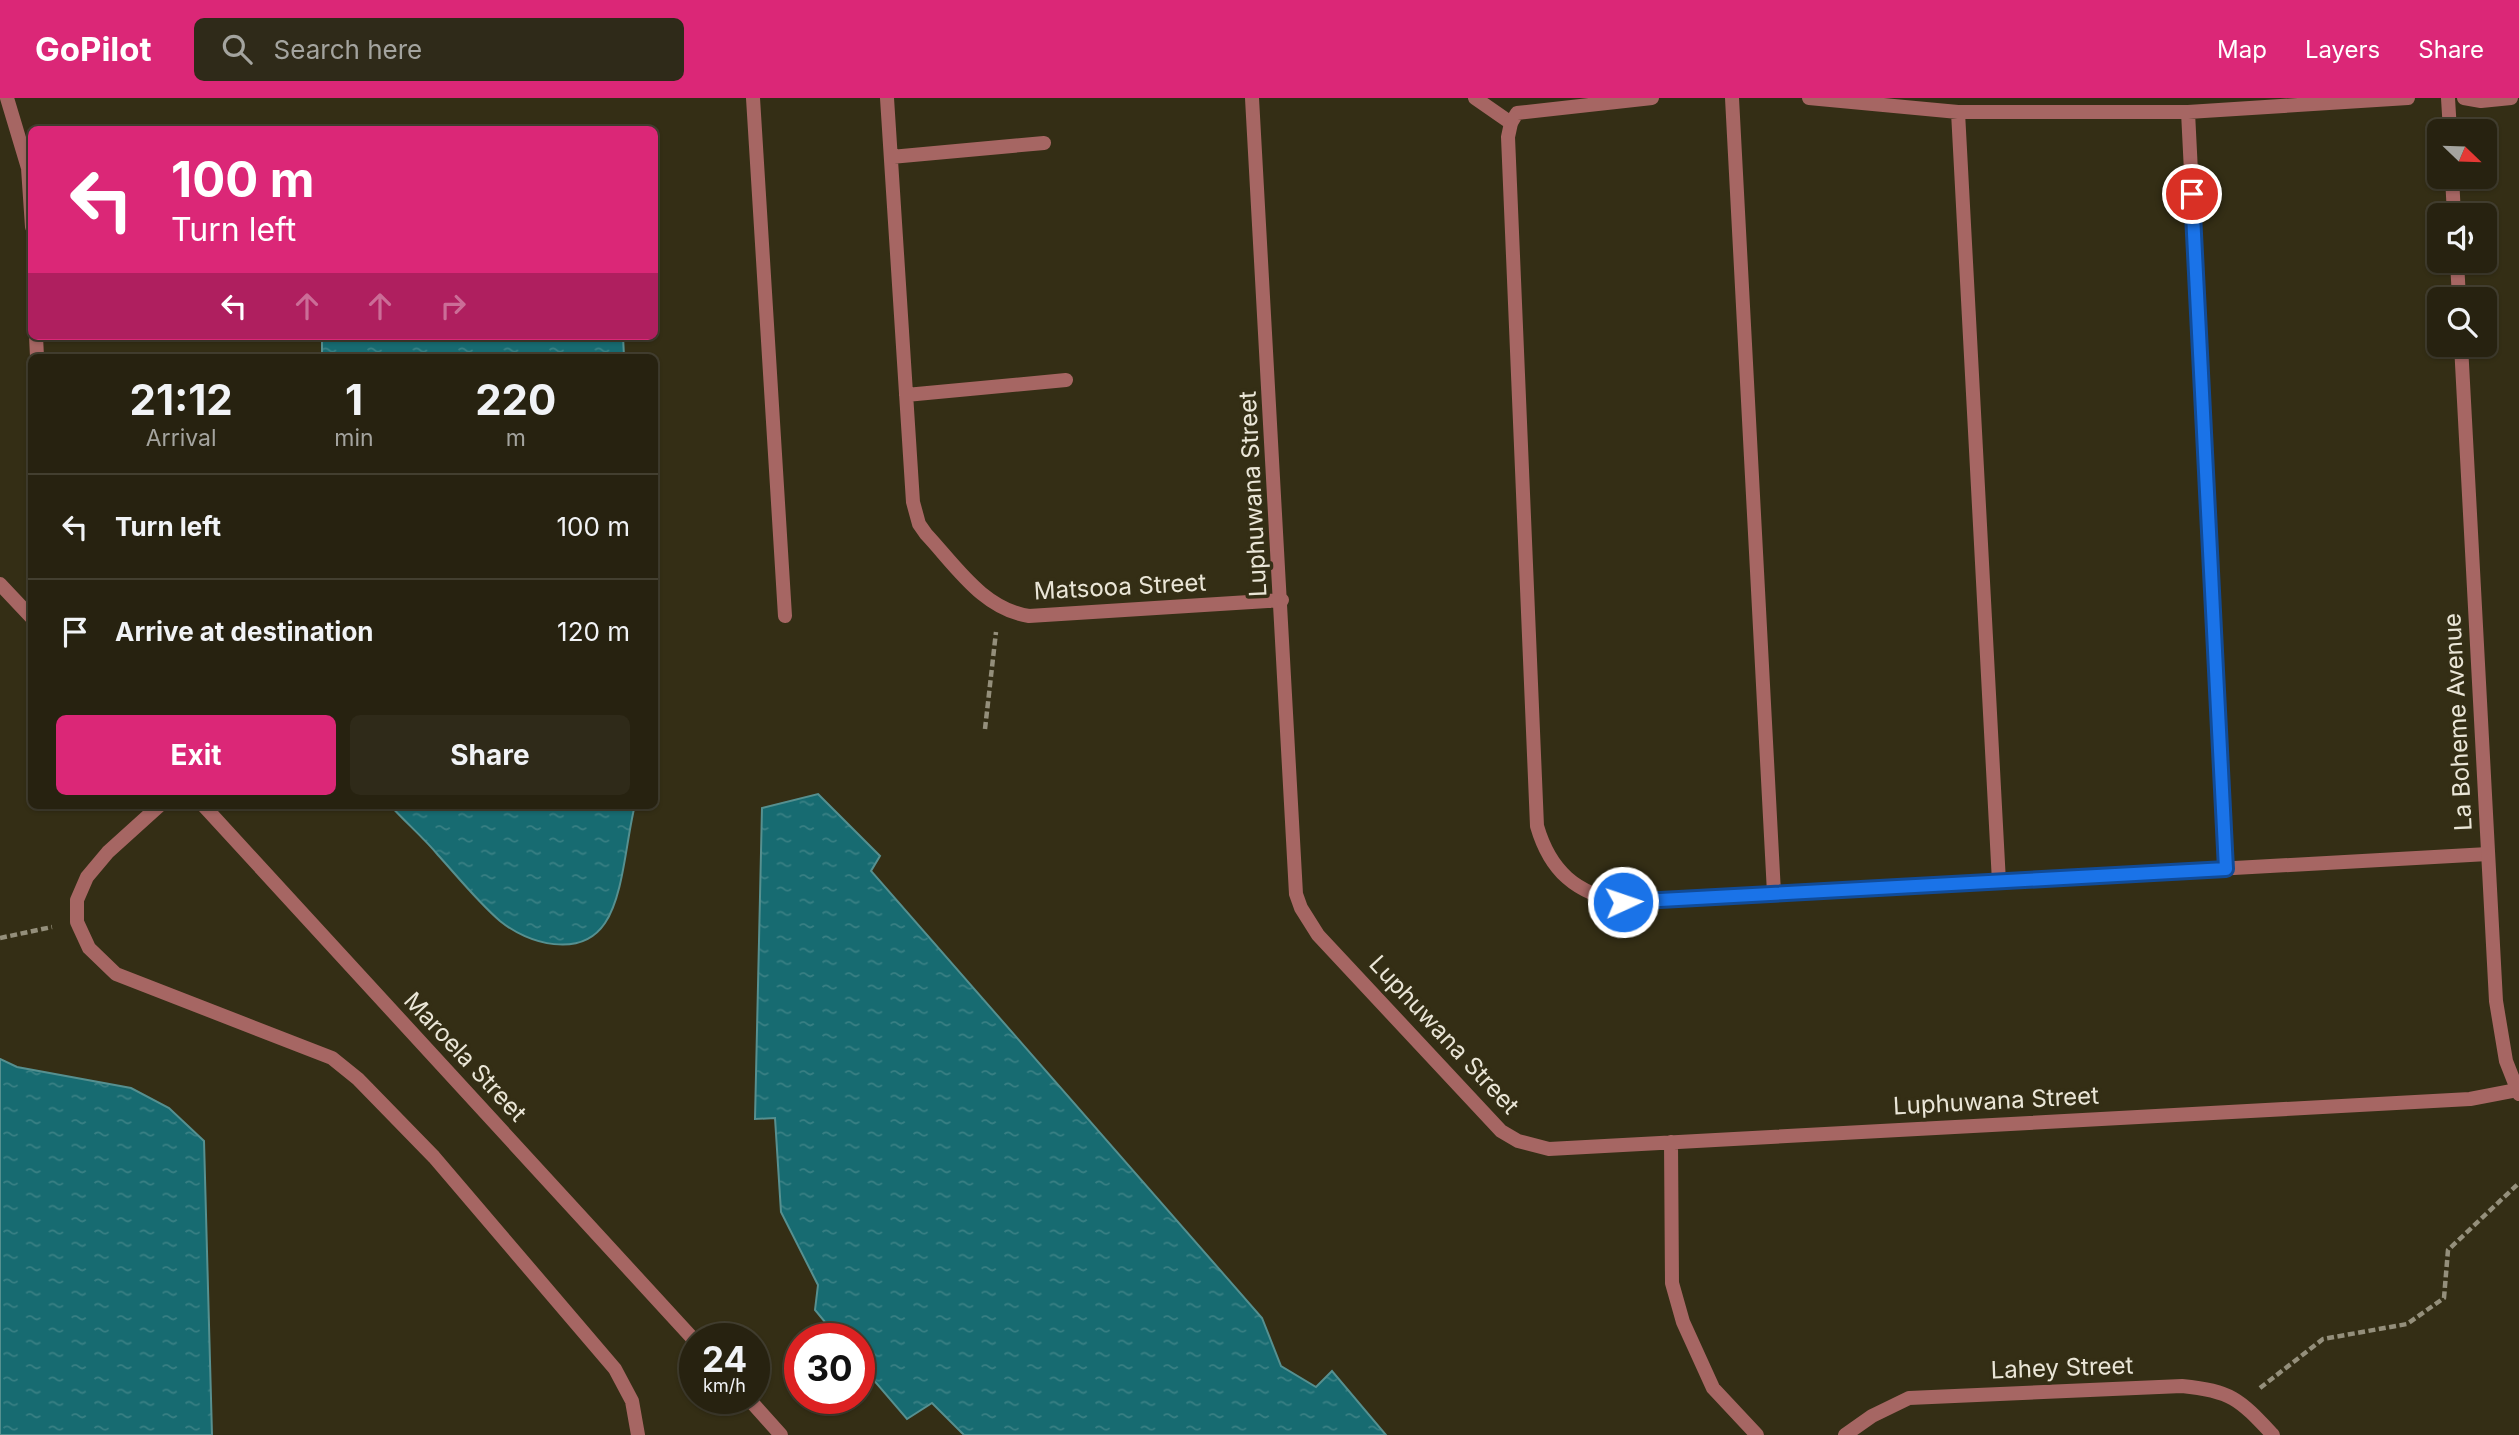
<!DOCTYPE html>
<style>
body{margin:0;font-family:Inter,sans-serif;background:#2f2a19;color:#f1f3f6;height:100vh;display:flex;flex-direction:column;font-size:26px;white-space:nowrap}
*{box-sizing:border-box;margin:0}
p{font-size:23px;color:#a4a49f}
.icon{flex:none;width:38px;height:38px;fill:none;stroke:currentColor;stroke-width:2;stroke-linecap:round;stroke-linejoin:round}
.map{position:relative;flex:1;overflow:hidden}
.side{position:absolute;left:28px;top:256px;width:630px;height:455px;display:flex;flex-direction:column;background:#272210;border-radius:10px;box-shadow:0 2px 5px #0004,0 0 0 2px #433f30}
.side>*{flex:none}
.hud{position:absolute;left:28px;top:28px;width:630px;height:214px;border-radius:10px;box-shadow:0 2px 5px #0004,0 0 0 2px #433f30;background:#db2777;color:#fff;overflow:hidden}
.needle{width:46px;rotate:113deg}
.fabs{position:absolute;left:2427px;top:21px;display:grid;gap:14px}
.fabs a{display:grid;place-items:center;width:70px;height:70px;border-radius:10px;background:#272210;box-shadow:0 2px 5px #0004,0 0 0 2px #433f30;font-size:35px}
.speed{position:absolute;left:679px;top:1225px;display:flex;gap:14px;font-size:35px;font-weight:700;text-align:center}
.speed>*{display:grid;place-content:center;width:91px;height:91px;border-radius:50%;background:#272210;box-shadow:0 2px 5px #0004,0 0 0 2px #433f30;line-height:1}
.speed small{font-size:18px;font-weight:400}
.speed .limit{border:10px solid #d22;background:#fff;color:#111}
.pin{position:absolute;display:grid;place-items:center;width:60px;height:60px;color:#fff;margin:-30px;border:4px solid #fff;border-radius:50%;box-shadow:0 2px 7px #0007}
.me{position:absolute;width:77px;margin:-38px;rotate:87deg;stroke-linejoin:round;filter:drop-shadow(0 0 5px #0008)}
.turn{display:flex;align-items:center;gap:24px;height:147px;padding:0 28px;font-size:32px}
.turn .icon{width:91px;height:91px;stroke-width:2.5}
.turn b{display:block;font-size:49px;line-height:60px}
.lanes{display:flex;align-items:center;height:66px;padding:0 28px;background:#0003;justify-content:center;gap:35px;direction:ltr}
.lanes .off{opacity:.35}
.eta{display:flex;justify-content:space-evenly;align-items:center;height:119px;text-align:center}
.eta b{font-size:42px;font-weight:700;line-height:49px}
.primary-button{display:flex;gap:14px;margin-top:auto;padding:14px 28px}
.primary-button a{flex:1;height:80px;border-radius:10px;background:#db2777;color:#fff;font-size:28px;font-weight:700;line-height:80px;text-align:center}
.primary-button a+a{background:#2f2a19;color:#f1f3f6}
ul{padding:0;list-style:none}
li{display:flex;align-items:center;gap:21px;height:105px;padding:0 28px;border-top:2px solid #433f30}
li div{flex:1}
li b{display:block;font-size:26px}
li em{font-style:normal}
header{display:flex;align-items:center;gap:42px;box-sizing:border-box;height:98px;padding:0 35px;background:#db2777;color:#fff}
header strong{font-size:33px}
nav{display:flex;gap:38px;margin-inline-start:auto;font-size:24px}
.search{width:490px;height:63px;background:#2f2a19;display:flex;align-items:center;gap:18px;box-sizing:border-box;padding:0 24px;border-radius:10px;color:#a4a49f;font-size:26px}
.map>svg:first-child{display:block}
</style>
<header>
<strong>GoPilot</strong>
<div class="search"><svg class="icon" aria-label="search" viewBox="0 0 24 24"><circle cx="10" cy="10" r="6"/><path d="M15 15l6 6"/></svg>Search here</div>
<nav><a>Map</a><a>Layers</a><a>Share</a></nav>
</header>
<div class="map">
<svg width="2519" height="1337" viewBox="0 0 2519 1337">
<defs>
<pattern id="water-ripples" width="26" height="14" patternUnits="userSpaceOnUse" patternTransform="scale(1.75)"><rect width="26" height="14" fill="#176b71"/><path d="M2 4q2-2 4 0t4 0M15 11q2-2 4 0t4 0" fill="none" stroke="#398084"/></pattern>
</defs>
<rect width="100%" height="100%" fill="#342e15"/>
<path fill="url(#water-ripples)" stroke="#569090" stroke-width="2" d="M 322,238 L 623,238 L 624,259 L 322,259 Z
M 818,696 L 880,758 L 871,773 L 1262,1220 L 1281,1268 L 1316,1289 L 1332,1273 L 1386,1337 L 964,1337 L 932,1305 L 907,1321 L 859,1265 L 859,1241 L 839,1241 L 815,1212 L 818,1187 L 781,1114 L 775,1020 L 755,1021 L 762,710 Z
M 390,707 L 635,707 C 626,741 624,797 605,825 C 581,861 528,846 500,823 C 477,803 458,779 438,757 C 423,739 405,724 390,707 Z
M 0,961 L 17,969 L 131,990 L 169,1010 L 204,1043 L 212,1337 L 0,1337 Z"/>
<g fill="none" stroke-linecap="round" stroke-linejoin="round">
<path stroke="#948f7b" stroke-width="4.5" stroke-dasharray="7 3.5" stroke-linecap="butt" d="M 985,631 L 996,534
M 0,840 L 52,829
M 2260,1290 L 2323,1241 L 2407,1226 L 2444,1200 L 2448,1152 L 2519,1085"/>
<path stroke="#a66663" stroke-width="14" d="M 1475,0 L 1511,25"/>
<path stroke="#a66663" stroke-width="14" d="M 7,0 L 28,70 L 32,129
M 753,0 L 785,518
M 887,0 L 913,404 L 919,426 L 926,436 C 956,468 983,511 1029,518 L 1282,502
M 1252,0 L 1296,796 L 1301,810 L 1318,837 L 1501,1033 L 1518,1043 L 1549,1051 L 2470,1001 L 2517,992
M 1652,0 L 1517,15 L 1511,25 L 1508,39 L 1537,728 C 1550,773 1576,796 1623,804 L 2488,756
M 1732,0 L 1774,795
M 1809,0 L 1958,14 L 2188,14 L 2408,0
M 2464,0 L 2481,3 L 2511,0
M 1958,14 L 1999,784
M 2188,14 L 2226,771
M 891,59 L 1044,45
M 36,238 L 37,259
M 906,297 L 1066,282
M 160,707 L 108,754 L 87,779 L 77,802 L 77,824 L 89,850 L 116,876 L 332,960 L 358,981 L 434,1059 L 615,1271 L 632,1303 L 638,1337
M 1671,1044 L 1672,1185 L 1683,1224 L 1713,1290 L 1757,1337
M 1845,1337 L 1872,1318 L 1909,1300 L 2182,1288 C 2232,1293 2239,1301 2273,1337"/>
<path stroke="#a66663" stroke-width="14" d="M 2448,0 L 2450,33
M 2452,79 L 2454,117
M 2457,163 L 2459,201
M 2461,247 L 2496,903 L 2506,963 L 2519,996
M 0,486 L 32,520
M 203,707 L 695,1243
M 748,1300 L 781,1337"/>
</g>
<g fill="none" stroke-linecap="round" stroke-linejoin="round">
<defs>
<path id="route" d="M 1623,804 L 2226,771 L 2192,96"/>
</defs>
<use href="#route" stroke="#114b97" stroke-width="18"/>
<use href="#route" stroke="#1a73e8" stroke-width="12"/>
</g>
<g text-anchor="middle" stroke-width="7" stroke-linejoin="round" paint-order="stroke">
<g font-size="24" fill="#eae6d7" stroke="#342e15">
<text transform="translate(1253 396) rotate(-93)" y="8">Luphuwana Street</text>
<text transform="translate(1120 489) rotate(-3)" y="8">Matsooa Street</text>
<text transform="translate(2458 624) rotate(-93)" y="8">La Boheme Avenue</text>
<text transform="translate(1444 937) rotate(47)" y="8">Luphuwana Street</text>
<text transform="translate(465 959) rotate(47)" y="8">Maroela Street</text>
<text transform="translate(1996 1003) rotate(-3)" y="8">Luphuwana Street</text>
<text transform="translate(2062 1270) rotate(-2)" y="8">Lahey Street</text>
</g>
</g>
</svg>
<div class="fabs">
<a><svg class="needle" viewBox="-14 -14 28 28"><path d="M0-13l5 13h-10z" fill="#e53935"/><path d="M0 13l5-13h-10z" fill="#a4a49f"/></svg></a>
<a><svg class="icon" aria-label="sound" viewBox="0 0 24 24"><path d="M4 9h4l5-4v14l-5-4H4zM17 9q2 3 0 6"/></svg></a>
<a><svg class="icon" aria-label="search" viewBox="0 0 24 24"><circle cx="10" cy="10" r="6"/><path d="M15 15l6 6"/></svg></a>
</div>
<div class="speed"><div>24<small>km/h</small></div><div class="limit">30</div></div>
<div class="pin" style="left:2192px;top:96px;background:#d93025"><svg class="icon" aria-label="arrive" viewBox="0 0 24 24"><path d="M6 21V4h12l-3 4 3 4H6"/></svg></div>
<svg class="me" style="left:1623px;top:804px" viewBox="-20 -20 40 40"><circle r="17" fill="#1a73e8" stroke="#fff" stroke-width="3"/><path d="M0-11L8 9 0 5-8 9z" fill="#fff"/></svg>
<div class="hud">
<div class="turn"><svg class="icon" aria-label="left" viewBox="0 0 24 24"><path d="M17 20v-9H6M10 6l-5 5 5 5"/></svg><div><b>100 m</b>Turn left</div></div>
<div class="lanes"><svg class="icon" aria-label="left" viewBox="0 0 24 24"><path d="M17 20v-9H6M10 6l-5 5 5 5"/></svg><svg class="icon off" aria-label="ahead" viewBox="0 0 24 24"><path d="M12 20V5M6 11l6-6 6 6"/></svg><svg class="icon off" aria-label="ahead" viewBox="0 0 24 24"><path d="M12 20V5M6 11l6-6 6 6"/></svg><svg class="icon off" aria-label="right" viewBox="0 0 24 24"><path d="M7 20v-9h11M14 6l5 5-5 5"/></svg></div>
</div>
<section class="side">
<div class="eta">
<div><b>21:12</b><p>Arrival</p></div>
<div><b>1</b><p>min</p></div>
<div><b>220</b><p>m</p></div>
</div>
<ul>
<li><svg class="icon" aria-label="left" viewBox="0 0 24 24"><path d="M17 20v-9H6M10 6l-5 5 5 5"/></svg><div><b>Turn left</b></div><em>100 m</em></li>
<li><svg class="icon" aria-label="arrive" viewBox="0 0 24 24"><path d="M6 21V4h12l-3 4 3 4H6"/></svg><div><b>Arrive at destination</b></div><em>120 m</em></li>
</ul>
<div class="primary-button"><a>Exit</a><a>Share</a></div>
</section>
</div>
